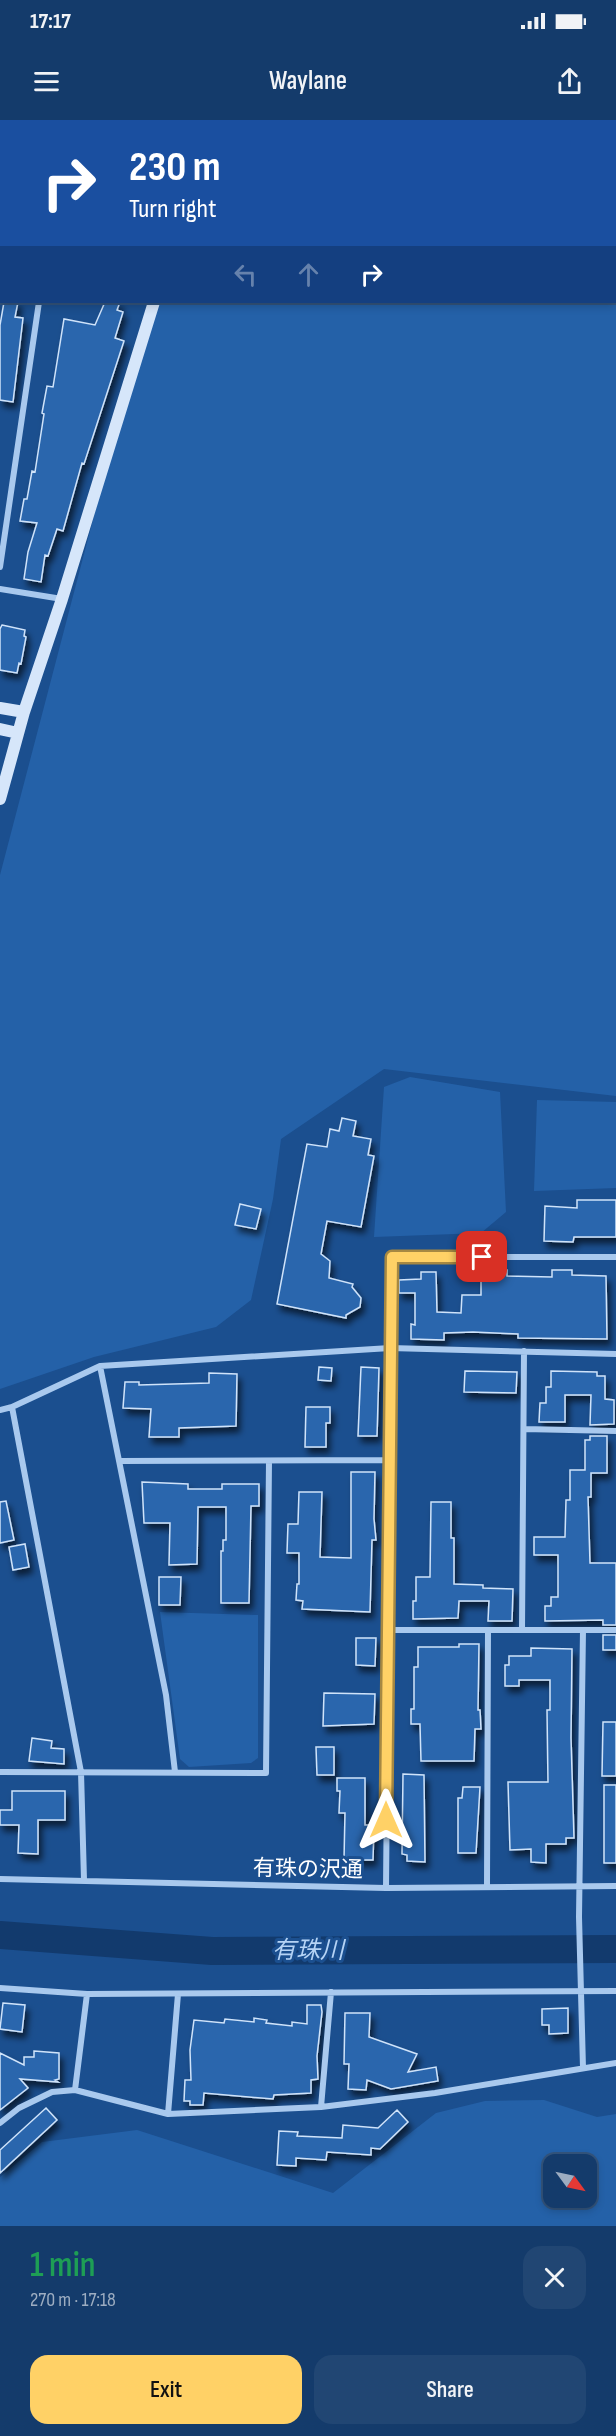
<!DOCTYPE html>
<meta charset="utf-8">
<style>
body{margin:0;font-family:"Sofia Sans Condensed","Noto Sans JP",sans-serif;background:#214673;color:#f1f3f6;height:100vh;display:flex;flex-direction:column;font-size:22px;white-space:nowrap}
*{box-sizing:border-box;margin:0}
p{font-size:20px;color:#9dadc1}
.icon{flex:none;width:33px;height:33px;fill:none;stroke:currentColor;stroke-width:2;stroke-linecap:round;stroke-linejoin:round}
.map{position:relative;height:2106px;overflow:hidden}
.panel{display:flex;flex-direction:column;background:#143b6b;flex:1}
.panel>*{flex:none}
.guide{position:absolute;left:0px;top:0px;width:616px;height:183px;box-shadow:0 3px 9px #0003,0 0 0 2px #33557e;background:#1a4fa0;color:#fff;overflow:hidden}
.needle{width:39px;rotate:123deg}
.fabs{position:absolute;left:543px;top:2034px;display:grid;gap:12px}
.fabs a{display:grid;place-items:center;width:54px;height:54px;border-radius:12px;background:#143b6b;box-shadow:0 3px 9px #0003,0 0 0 2px #33557e;font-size:30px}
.pin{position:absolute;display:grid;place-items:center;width:51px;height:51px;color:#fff;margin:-26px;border-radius:12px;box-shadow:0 3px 9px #0006}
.me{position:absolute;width:66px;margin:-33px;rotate:0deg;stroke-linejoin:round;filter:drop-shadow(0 0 4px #0008)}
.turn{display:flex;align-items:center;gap:21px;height:126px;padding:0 30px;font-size:27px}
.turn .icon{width:78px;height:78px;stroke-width:2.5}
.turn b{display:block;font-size:42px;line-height:51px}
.lanes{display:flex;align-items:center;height:57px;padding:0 30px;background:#0003;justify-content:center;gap:30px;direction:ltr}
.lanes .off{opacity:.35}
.round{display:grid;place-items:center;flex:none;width:63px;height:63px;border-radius:18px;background:#214673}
.summary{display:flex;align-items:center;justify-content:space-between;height:102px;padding:0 30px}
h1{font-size:36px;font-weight:600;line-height:45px;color:#1e9e55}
.action{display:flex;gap:12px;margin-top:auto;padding:12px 30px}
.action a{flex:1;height:69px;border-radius:18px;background:#ffd166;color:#111;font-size:24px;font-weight:600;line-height:69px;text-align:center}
.action a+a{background:#214673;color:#f1f3f6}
.status{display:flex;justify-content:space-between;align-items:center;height:42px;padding:0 30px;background:#143b6b;direction:ltr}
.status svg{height:16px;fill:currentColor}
header{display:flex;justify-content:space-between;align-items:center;height:78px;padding:0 30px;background:#143b6b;font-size:27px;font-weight:600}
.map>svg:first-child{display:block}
</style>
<div class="status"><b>17:17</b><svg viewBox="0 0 49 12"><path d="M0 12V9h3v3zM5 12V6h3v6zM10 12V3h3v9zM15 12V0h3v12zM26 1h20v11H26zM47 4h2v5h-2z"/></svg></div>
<header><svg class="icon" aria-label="menu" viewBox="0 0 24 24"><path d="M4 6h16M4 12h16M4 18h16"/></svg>Waylane<svg class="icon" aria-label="share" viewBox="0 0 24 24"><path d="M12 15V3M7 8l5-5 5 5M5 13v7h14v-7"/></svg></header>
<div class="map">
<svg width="616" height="2106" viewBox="0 0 616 2106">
<defs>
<filter id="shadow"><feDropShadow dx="3.5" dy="6" stdDeviation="3" flood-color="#0009"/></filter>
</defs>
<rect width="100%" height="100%" fill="#1b4f8f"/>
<path fill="#2461a8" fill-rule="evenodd" d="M 0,0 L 153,0 L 2,2 L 1,76 Z
M 296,0 L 616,0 L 616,976 L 384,949 L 281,1019 L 273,1079 L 251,1180 L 216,1207 L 94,1237 L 0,1269 L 0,755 L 150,182 L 615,182 L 615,2 L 295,1 Z
M 410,957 L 500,972 L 506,1092 L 481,1113 L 374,1117 L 384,967 Z
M 537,980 L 616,982 L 616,1068 L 534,1071 Z
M 160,1492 L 258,1495 L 258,1638 L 251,1643 L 189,1647 L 180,1639 Z
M 544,1980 L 597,1997 L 616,1994 L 616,2106 L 0,2106 L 0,2057 L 42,2022 L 137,2010 L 333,2073 L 436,1993 L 485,1981 ZM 554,2044 L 586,2044 L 586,2078 L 554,2078 Z"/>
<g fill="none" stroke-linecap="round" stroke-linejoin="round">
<path stroke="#123a6d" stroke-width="28" d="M 0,1815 L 212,1831 L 616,1829"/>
</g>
<path fill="#2a66ad" stroke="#cfe3fa" stroke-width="1.5" filter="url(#shadow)" d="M 4,182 L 18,182 L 15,197 L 23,198 L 13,282 L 0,280 L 0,205 Z
M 105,182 L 120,182 L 117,190 L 123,192 L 115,218 L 124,221 L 84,344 L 82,343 L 63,411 L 57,409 L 48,436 L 45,435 L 41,462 L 24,459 L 28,432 L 37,403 L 20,401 L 24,379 L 27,379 L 32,351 L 35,352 L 44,294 L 42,293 L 47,266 L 53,267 L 64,199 L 95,205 Z
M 2,505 L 25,510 L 24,516 L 26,517 L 21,544 L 19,543 L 17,553 L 0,550 L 0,509 Z
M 342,998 L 356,1001 L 353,1016 L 371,1019 L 368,1035 L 374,1036 L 361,1107 L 327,1101 L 321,1134 L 330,1141 L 329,1158 L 353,1164 L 352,1167 L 361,1178 L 360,1187 L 346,1195 L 346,1198 L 277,1184 L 307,1024 L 327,1027 L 330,1009 L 339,1011 Z
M 577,1080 L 616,1080 L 616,1117 L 574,1117 L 573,1122 L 544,1121 L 545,1086 L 577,1088 Z
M 240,1084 L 261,1089 L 256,1109 L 235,1105 Z
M 481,1150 L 507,1150 L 507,1156 L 552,1157 L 552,1150 L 572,1150 L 572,1155 L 606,1156 L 607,1219 L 518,1218 L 518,1214 L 473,1212 L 444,1213 L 444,1220 L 411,1219 L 411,1204 L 415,1205 L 415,1173 L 399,1173 L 399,1160 L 421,1159 L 421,1152 L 436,1152 L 437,1192 L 461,1193 L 462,1175 L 481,1175 Z
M 319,1247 L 332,1248 L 331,1261 L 318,1260 Z
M 361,1247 L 379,1248 L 377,1316 L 358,1316 Z
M 465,1251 L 517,1252 L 516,1273 L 464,1272 Z
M 551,1251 L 597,1252 L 597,1256 L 605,1256 L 605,1279 L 614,1280 L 614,1304 L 590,1305 L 591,1275 L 565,1275 L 565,1302 L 539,1302 L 540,1283 L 546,1283 L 546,1267 L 551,1267 Z
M 209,1253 L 237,1254 L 236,1306 L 179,1308 L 179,1317 L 149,1317 L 151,1289 L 123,1288 L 125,1262 L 139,1262 L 139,1265 L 209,1263 Z
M 306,1287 L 330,1287 L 330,1303 L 326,1303 L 326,1327 L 305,1327 Z
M 590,1316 L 607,1316 L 607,1353 L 591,1353 L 591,1377 L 588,1377 L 590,1443 L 616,1443 L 616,1505 L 603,1505 L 603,1500 L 545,1501 L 545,1486 L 551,1486 L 551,1477 L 558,1477 L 558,1435 L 534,1435 L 534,1417 L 565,1417 L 566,1380 L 570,1380 L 570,1350 L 585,1350 L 585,1320 L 590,1320 Z
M 351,1352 L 375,1352 L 374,1399 L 376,1420 L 372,1420 L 370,1492 L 302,1489 L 303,1481 L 296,1480 L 297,1464 L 299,1464 L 299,1433 L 287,1433 L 288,1404 L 298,1404 L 299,1372 L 322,1372 L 320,1437 L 351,1438 Z
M 142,1362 L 188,1364 L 188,1369 L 222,1369 L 222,1364 L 259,1364 L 259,1386 L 251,1386 L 249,1483 L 221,1483 L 221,1431 L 223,1431 L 223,1420 L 226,1420 L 226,1387 L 198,1387 L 197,1444 L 169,1445 L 170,1403 L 144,1403 Z
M 6,1381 L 14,1420 L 0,1423 L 0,1382 Z
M 431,1382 L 451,1382 L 451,1418 L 454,1418 L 454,1464 L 483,1465 L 483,1468 L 513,1469 L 512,1501 L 488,1501 L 489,1481 L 459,1481 L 458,1498 L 413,1499 L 413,1481 L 416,1481 L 416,1457 L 430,1457 Z
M 25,1424 L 29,1447 L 13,1450 L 9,1427 Z
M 159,1457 L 181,1457 L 180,1485 L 159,1485 Z
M 603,1515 L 616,1515 L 616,1530 L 603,1530 Z
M 356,1518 L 376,1518 L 375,1546 L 356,1545 Z
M 459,1524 L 479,1524 L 478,1590 L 480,1590 L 481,1609 L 475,1609 L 474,1641 L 421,1641 L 420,1604 L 411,1604 L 411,1589 L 414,1589 L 414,1547 L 418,1547 L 418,1527 L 459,1527 Z
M 531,1528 L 572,1529 L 571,1618 L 574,1718 L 566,1718 L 566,1724 L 546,1724 L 546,1743 L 531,1742 L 531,1729 L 510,1730 L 508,1662 L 548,1662 L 547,1590 L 550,1590 L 550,1560 L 519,1560 L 519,1566 L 505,1566 L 505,1545 L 509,1545 L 509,1536 L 531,1536 Z
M 324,1573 L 375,1574 L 374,1604 L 323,1606 Z
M 603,1602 L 616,1602 L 616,1656 L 602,1656 Z
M 32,1618 L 52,1621 L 51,1628 L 64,1629 L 64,1644 L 29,1641 Z
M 316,1627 L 334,1627 L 334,1655 L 317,1655 Z
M 403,1654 L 424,1655 L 425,1742 L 407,1741 L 407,1735 L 402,1734 Z
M 337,1658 L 365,1658 L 365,1705 L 374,1705 L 373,1740 L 344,1740 L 345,1693 L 339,1693 L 340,1671 L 337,1671 Z
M 604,1665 L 616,1665 L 616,1743 L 604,1743 Z
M 463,1667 L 480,1667 L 476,1733 L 458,1733 L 458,1678 L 462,1678 Z
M 12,1671 L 65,1671 L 65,1700 L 38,1700 L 38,1734 L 18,1733 L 19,1705 L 0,1705 L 0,1690 L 12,1690 Z
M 3,1883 L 25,1885 L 22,1912 L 0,1909 Z
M 307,1885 L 321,1885 L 322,1892 L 317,1936 L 318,1959 L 311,1960 L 311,1973 L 274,1975 L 273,1979 L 204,1973 L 203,1985 L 190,1985 L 190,1981 L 184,1981 L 185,1960 L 191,1960 L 190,1930 L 194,1900 L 224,1903 L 225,1899 L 254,1902 L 254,1898 L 267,1900 L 266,1903 L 292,1906 L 292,1902 L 307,1904 Z
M 568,1888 L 568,1913 L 549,1914 L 549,1905 L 542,1905 L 542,1889 Z
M 345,1893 L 370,1893 L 369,1917 L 417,1934 L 408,1952 L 436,1947 L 438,1961 L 391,1969 L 367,1960 L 366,1970 L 348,1969 L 349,1944 L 344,1944 Z
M 34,1931 L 59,1933 L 59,1959 L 55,1960 L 58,1962 L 20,1959 L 28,1968 L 0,1990 L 0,1933 L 24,1945 L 24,1937 L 34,1937 Z
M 46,1988 L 57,2000 L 0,2053 L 0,2030 Z
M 397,1990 L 408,2002 L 380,2029 L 371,2028 L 371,2035 L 327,2032 L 326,2040 L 296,2038 L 296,2046 L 277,2045 L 279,2011 L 298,2012 L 297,2016 L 342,2018 L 343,2005 L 378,2008 Z"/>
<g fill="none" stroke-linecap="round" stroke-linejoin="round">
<path stroke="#a9c9ee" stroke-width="6" d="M 0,116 L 2,116
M 0,447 L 39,182
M 0,469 L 62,479
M 100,1246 L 166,1575 L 175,1652
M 12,1287 L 81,1652 L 84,1760
M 0,1290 L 12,1287 L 100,1246 L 390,1228 L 616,1234
M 524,1309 L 616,1311
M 120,1341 L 389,1340
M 387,1510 L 616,1510
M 522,1510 L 524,1231
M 0,1652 L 266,1653 L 269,1341
M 0,1759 L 386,1768 L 616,1766
M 487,1766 L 488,1510
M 386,1768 L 392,1137 L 616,1137
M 0,1868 L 87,1874 L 616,1871
M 583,1948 L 579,1797 L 583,1510
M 75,1970 L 87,1874
M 321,1987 L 331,1872
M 168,1994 L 178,1874
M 0,2003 L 19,1988 L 52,1972 L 75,1970 L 168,1994 L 321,1987 L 435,1973 L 616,1943"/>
<path stroke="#d6e6fa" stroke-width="12" d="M 206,2 L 207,0
M 0,588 L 24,592
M 0,609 L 18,613
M 0,679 L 24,592 L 62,479 L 154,182"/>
</g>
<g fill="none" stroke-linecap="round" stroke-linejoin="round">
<defs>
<path id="route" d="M 386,1700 L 392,1137 L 482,1137"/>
</defs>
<use href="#route" stroke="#a68842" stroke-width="15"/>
<use href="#route" stroke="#ffd166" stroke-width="10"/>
</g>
<g text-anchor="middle" stroke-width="6" stroke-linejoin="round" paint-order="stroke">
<g font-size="22" fill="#fff" stroke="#1b4f8f">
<text transform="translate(308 1748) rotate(1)" y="8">有珠の沢通</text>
</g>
<g font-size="24" font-style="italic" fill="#b5d3f5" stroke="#1b4f8f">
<text x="308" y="1838">有珠川</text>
</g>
</g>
</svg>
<div class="fabs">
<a><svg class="needle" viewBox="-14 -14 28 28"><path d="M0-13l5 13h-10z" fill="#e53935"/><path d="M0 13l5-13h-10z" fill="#9dadc1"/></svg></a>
</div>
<div class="pin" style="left:482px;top:1137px;background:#d93025"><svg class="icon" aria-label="arrive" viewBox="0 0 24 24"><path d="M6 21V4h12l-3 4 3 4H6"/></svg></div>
<svg class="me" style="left:386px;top:1700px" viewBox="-20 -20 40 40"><path d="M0-17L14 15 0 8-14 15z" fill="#ffd166" stroke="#fff" stroke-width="4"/></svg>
<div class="guide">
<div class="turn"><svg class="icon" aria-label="right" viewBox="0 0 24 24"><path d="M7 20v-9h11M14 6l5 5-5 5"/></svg><div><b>230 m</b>Turn right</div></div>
<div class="lanes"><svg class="icon off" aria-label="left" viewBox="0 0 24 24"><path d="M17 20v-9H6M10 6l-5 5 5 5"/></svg><svg class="icon off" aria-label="ahead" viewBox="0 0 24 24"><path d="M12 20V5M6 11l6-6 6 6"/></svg><svg class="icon" aria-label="right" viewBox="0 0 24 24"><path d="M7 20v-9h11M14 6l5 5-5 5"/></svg></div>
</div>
</div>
<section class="panel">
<div class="summary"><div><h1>1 min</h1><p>270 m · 17:18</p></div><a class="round"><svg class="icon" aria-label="close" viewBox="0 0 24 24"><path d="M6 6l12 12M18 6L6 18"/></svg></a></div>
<div class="action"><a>Exit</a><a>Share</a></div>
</section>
